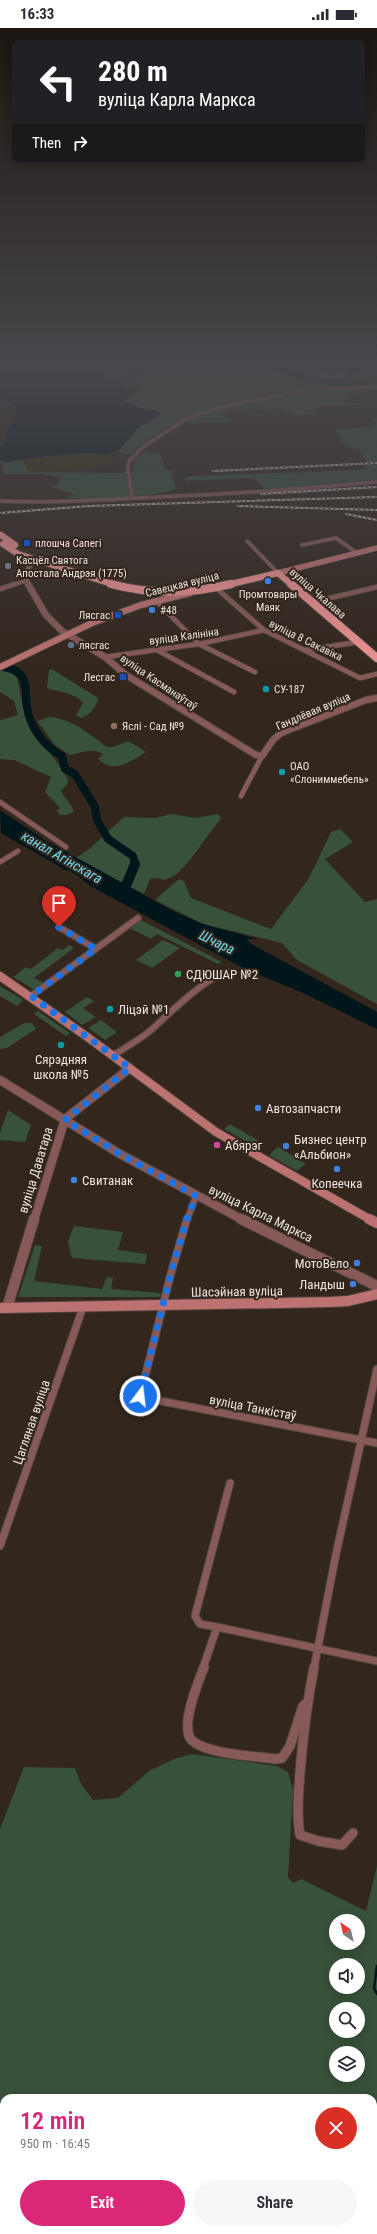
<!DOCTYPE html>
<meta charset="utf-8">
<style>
body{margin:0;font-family:"Roboto Condensed",sans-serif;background:#f7f7f7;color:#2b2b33;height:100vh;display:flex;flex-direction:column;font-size:15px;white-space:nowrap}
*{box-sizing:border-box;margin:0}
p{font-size:13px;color:#7c7c81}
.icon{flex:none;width:22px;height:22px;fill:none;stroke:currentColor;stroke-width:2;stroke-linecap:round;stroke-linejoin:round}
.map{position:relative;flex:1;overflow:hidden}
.details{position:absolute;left:0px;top:2066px;width:377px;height:140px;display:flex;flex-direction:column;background:#fff;border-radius:12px 12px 0 0;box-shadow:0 2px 10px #0003}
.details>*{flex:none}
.banner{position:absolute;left:12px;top:12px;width:353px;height:122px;border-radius:6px;box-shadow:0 2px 10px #0003;background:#202124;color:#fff;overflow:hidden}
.needle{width:26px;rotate:326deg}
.tools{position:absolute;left:329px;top:1886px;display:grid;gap:8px}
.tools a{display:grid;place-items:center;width:36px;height:36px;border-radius:50%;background:#fff;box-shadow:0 2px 10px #0003;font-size:20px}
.pin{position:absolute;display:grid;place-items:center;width:34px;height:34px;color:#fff;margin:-41px -17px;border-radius:50% 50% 50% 0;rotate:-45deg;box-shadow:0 0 4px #0007}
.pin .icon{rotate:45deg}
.me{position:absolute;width:44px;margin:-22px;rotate:15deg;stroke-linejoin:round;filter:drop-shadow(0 0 3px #0008)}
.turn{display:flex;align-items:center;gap:14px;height:84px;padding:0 20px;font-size:18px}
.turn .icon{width:52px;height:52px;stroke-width:2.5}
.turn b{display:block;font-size:28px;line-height:34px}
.then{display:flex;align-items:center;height:38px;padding:0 20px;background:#0003;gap:8px;font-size:15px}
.round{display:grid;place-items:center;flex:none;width:42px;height:42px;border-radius:21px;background:#f7f7f7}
.summary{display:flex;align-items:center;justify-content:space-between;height:68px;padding:0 20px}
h1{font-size:24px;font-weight:600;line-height:30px;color:#db2777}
.action{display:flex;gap:8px;margin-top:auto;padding:8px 20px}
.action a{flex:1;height:46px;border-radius:24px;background:#db2777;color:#fff;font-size:16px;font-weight:600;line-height:46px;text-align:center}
.action a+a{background:#f7f7f7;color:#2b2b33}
.status{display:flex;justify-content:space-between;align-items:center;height:28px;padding:0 20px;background:#fff;direction:ltr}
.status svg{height:11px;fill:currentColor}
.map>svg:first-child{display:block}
</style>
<div class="status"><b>16:33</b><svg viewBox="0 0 49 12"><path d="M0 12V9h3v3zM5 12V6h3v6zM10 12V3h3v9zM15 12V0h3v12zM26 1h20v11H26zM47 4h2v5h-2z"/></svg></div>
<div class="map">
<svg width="377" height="2206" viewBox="0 0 377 2206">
<rect width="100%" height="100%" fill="#32261d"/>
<path fill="#38513a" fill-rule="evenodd" d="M 63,335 L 102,337 L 107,335 L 160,335 L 125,337 L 125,339 L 134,346 L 118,354 L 106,347 L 99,347 L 107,343 C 97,336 92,347 83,345 C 58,338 30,341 3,341 L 0,344 L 0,341 C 22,333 47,343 68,336 Z
M 282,335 L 315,339 L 329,346 L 336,346 L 348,342 L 352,335 L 377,335 L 377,350 L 317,352 L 287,340 Z
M 181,338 L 273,340 L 312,355 L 330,357 C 265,365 181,378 132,425 L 126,427 L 118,424 L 138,400 L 161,386 L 156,382 L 146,382 L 122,373 L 139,358 L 126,360 L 122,356 L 133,351 L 148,340 Z
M 319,361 L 359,361 L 341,375 L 357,375 L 362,377 L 320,378 L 310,386 L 303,387 L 293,387 L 276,380 L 228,382 L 221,386 L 233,392 L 231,394 L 185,395 C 209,377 287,367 319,361 Z
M 377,390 L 377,434 L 367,434 L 358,421 L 344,418 L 335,401 L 372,399 L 376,396 L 374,392 Z
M 144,424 L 160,426 L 165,440 L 171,444 L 176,460 C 164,469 87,471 69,471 L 68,469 L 75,467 L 51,459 L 58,455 L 60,449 L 39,446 L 4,446 L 0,432 L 5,434 L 22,432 L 30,444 L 123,445 L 133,442 L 135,432 Z
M 377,436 L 377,453 L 266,462 L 256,452 L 249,450 L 187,453 L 182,451 L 190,448 L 360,442 L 364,441 L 365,437 Z
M 52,641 L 98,670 C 97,678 89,689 80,690 L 76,687 L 83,675 C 77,665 57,664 47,660 L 49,642 Z
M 4,642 L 13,646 L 17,650 L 25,688 L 37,710 L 54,730 L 68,751 L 67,757 L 61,762 C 64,771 72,775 74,784 L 67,787 L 60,787 L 57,783 L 60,780 L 45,764 L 51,749 L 14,732 L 0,731 L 0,692 L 18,687 L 14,673 L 0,664 L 0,643 Z
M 49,689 C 73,691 88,705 107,719 L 113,719 L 128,713 L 146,724 C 130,733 116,747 98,731 L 103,726 C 91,719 82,725 70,727 L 55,717 L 37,693 Z
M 172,786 L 195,790 L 218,786 L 221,790 L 189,833 L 177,846 L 165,852 L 158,850 L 150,851 L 144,866 L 76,830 L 89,821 L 124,789 L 155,790 Z
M 340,801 L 353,814 L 325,831 L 365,874 L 377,871 L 377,976 L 297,932 L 282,915 L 203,896 L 155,872 L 179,851 L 184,853 L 191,870 L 271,901 L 309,850 L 331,804 Z
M 141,892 L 222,934 L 218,936 L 157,906 L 151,911 L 130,900 Z
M 163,912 L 180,920 L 152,940 L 136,932 Z
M 69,917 L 74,920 L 34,950 L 44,955 L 35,962 L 13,949 L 26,939 L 31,941 L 58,920 L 63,922 Z
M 0,958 L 23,972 L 17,978 L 0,968 Z
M 87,969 L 94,973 L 83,980 L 96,989 L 82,997 L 65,984 Z
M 38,983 L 70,1005 L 66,1008 L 34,986 Z
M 101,992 L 117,1004 L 105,1012 L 88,1000 Z
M 24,995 L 32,995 L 36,1001 L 7,1020 L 0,1021 L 0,1009 Z
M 8,1082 L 31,1097 L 25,1114 L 0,1112 L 0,1105 Z
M 230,1096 L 264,1116 L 260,1121 L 224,1101 Z
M 278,1119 L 306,1136 L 297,1143 L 269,1127 Z
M 74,1198 L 123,1204 L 118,1222 L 147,1226 L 145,1236 L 72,1230 L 68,1214 Z
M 35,1217 L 42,1218 L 34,1253 L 102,1261 L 107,1249 L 113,1250 L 111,1261 L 161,1265 L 160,1269 L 18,1269 Z
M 192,1726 L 277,1738 L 288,1744 L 293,1762 L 288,1849 L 293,1855 L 301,1851 L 366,1883 L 377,1838 L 377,2206 L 254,2206 L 252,2202 L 373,2202 L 373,2070 L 4,2070 L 4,2202 L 220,2202 L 220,2206 L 0,2206 L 0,1801 L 24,1739 L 75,1740 L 81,1756 L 93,1772 L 118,1770 L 149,1743 L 174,1731 ZM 336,1893 L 358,1893 L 358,1915 L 336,1915 ZM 336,1937 L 358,1937 L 358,1959 L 336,1959 ZM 336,1981 L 358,1981 L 358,2003 L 336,2003 ZM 336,2025 L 358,2025 L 358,2047 L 336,2047 Z"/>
<path fill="#38300f" d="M 0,335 L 66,336 L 72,335 C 49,342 23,333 0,341 Z
M 92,425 L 106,427 L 110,425 L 112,437 L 89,437 L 89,442 L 57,441 L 57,444 L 29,444 L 22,432 Z"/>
<path fill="#01161b" d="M 38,339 L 81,343 L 86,346 L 106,347 L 126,360 L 139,358 L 142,361 L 123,373 L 146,382 L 156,382 L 161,386 L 138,400 L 120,421 L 106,427 L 92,425 L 62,426 L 5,434 L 0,432 L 0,418 C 8,414 5,407 9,401 C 14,391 16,393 17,380 L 0,368 L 0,344 L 3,341 Z
M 0,782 L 43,811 L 171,882 L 203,896 L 258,911 L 247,911 L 251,916 L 377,984 L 377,1001 L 301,964 L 245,941 L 92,859 C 84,853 71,840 61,842 L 62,840 L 1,805 Z"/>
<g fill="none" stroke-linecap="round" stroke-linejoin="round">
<path stroke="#01161b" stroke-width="2.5" d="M 377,1938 L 374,1960 L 377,1966"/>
<path stroke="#01161b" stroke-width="6" d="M 199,335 L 273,338 L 316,353 L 335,354 L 347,352 L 350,345 L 358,341 L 359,338 L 356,335
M 109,360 L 136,346 L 127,338 L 184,335"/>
<path stroke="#01161b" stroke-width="8" d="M 0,638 C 7,640 14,640 20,646 C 28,655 25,668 27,679 C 30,700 44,718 62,728 L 65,741 L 75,746 L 95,779 L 97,792 L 108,811 L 133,828 L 135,837"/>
<path stroke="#01161b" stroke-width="10" d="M 127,867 L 123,865 L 135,836"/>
<defs>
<path id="minor-far4" d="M 132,470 L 128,442 L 129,433 L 144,418 L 186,391 L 220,379 L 309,361 L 377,359
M 0,473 C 53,475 105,472 158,469 C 231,466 304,461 377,454
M 247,513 L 278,545
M 302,517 L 336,510 L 357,525
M 12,557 L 26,553"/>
<path id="minor-far3" d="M 215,559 L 264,602 L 360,650 L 377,646
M 0,561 L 15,556
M 156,573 L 199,616 L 255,644
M 313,574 L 377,559
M 155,621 L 234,664
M 305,622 L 359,614
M 105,629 L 199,616 L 264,602
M 241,768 L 262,728
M 0,774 L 66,819
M 0,834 L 18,823"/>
<path id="minor-far2" d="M 59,899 L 96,921
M 31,968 L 138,890
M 114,1027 C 126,1019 139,1012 150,1003 C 167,988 210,944 231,944
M 187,1192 L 196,1168"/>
<path id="minor-far1" d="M 187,1191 L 171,1245 L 140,1369 L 377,1415
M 0,1518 L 83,1279
M 217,1599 L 200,1596 L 195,1588 L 230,1455
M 203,1640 L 217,1599 L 377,1633
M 314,1640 L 336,1526 L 377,1341"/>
<path id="minor" d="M 204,1639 C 198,1655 183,1691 189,1708 C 196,1726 257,1728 276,1731 L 282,1730 L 290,1718 L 303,1678 L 307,1675
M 314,1639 C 308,1670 304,1701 301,1733 C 299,1758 296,1783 300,1807 L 318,1813 L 342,1817 L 353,1805"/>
<path id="tertiary-far3" d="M 29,557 C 22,547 28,537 38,532"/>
<path id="tertiary-far2" d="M 28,556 L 46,587 L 62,603 L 105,629 L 126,647 L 256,727 L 262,728 L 273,712 L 281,705 L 366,672 L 377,670"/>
<path id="tertiary-far1" d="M 0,1052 L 120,1126 L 243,1192
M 34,1192 L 65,1091 L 130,1040"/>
<path id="tertiary" d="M 241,1191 L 377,1258
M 7,1280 L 34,1191"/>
<path id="secondary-far3" d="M 278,545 L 377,520"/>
<path id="secondary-far2" d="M 0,639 L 92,595 L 141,577 L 190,565"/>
<path id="secondary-far1" d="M 0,948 L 86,1008 L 216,1104 L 371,1192"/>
<path id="secondary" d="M 369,1191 L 377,1195
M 0,1280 L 330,1274 L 348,1273 L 377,1266"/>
<path id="trunk-far1" d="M 1,507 L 15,517
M 3,516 L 18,526 L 115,557
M 227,557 L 278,545 L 292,557"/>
<path id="trunk" d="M 111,556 C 152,567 190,566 231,556
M 291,556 L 377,630"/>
</defs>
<use href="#minor-far4" stroke="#50443c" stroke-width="4.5"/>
<use href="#minor-far3" stroke="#50443c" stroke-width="6"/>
<use href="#minor-far2" stroke="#50443c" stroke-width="8"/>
<use href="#minor-far1" stroke="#50443c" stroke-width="9"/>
<use href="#minor" stroke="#50443c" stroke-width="11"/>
<use href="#tertiary-far3" stroke="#50443c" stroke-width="5.5"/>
<use href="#tertiary-far2" stroke="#50443c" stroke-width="8"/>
<use href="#tertiary-far1" stroke="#50443c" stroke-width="10"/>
<use href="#tertiary" stroke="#50443c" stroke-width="12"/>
<use href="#secondary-far3" stroke="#50443c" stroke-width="6"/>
<use href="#secondary-far2" stroke="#50443c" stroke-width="8"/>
<use href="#secondary-far1" stroke="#50443c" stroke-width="10"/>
<use href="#secondary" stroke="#50443c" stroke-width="12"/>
<use href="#trunk-far1" stroke="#50443c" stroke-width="8"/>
<use href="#trunk" stroke="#50443c" stroke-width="10"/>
<use href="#minor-far4" stroke="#875958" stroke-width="3.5"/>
<use href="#minor-far3" stroke="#875958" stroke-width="4.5"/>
<use href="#minor-far2" stroke="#875958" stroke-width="5.5"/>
<use href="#minor-far1" stroke="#875958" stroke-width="7"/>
<use href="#minor" stroke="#875958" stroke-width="9"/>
<use href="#tertiary-far3" stroke="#875958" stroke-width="4.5"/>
<use href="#tertiary-far2" stroke="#875958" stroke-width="6"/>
<use href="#tertiary-far1" stroke="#875958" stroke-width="8"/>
<use href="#tertiary" stroke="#875958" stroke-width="10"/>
<use href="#secondary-far3" stroke="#bc7271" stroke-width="5.5"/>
<use href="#secondary-far2" stroke="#bc7271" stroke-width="6"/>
<use href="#secondary-far1" stroke="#bc7271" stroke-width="8"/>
<use href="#secondary" stroke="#bc7271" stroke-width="10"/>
<use href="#trunk-far1" stroke="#f09292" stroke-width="6"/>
<use href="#trunk" stroke="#f09292" stroke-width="8"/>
<defs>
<path id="rail" d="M 213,443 L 377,435
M 261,466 L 377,459
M 238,478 L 377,482
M 0,485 L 89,478 L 377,469
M 346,486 L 377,492"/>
</defs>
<use href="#rail" stroke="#cdc4bd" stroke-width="2"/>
<use href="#rail" stroke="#32261d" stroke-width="1" stroke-dasharray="2.5" stroke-linecap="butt"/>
</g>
<linearGradient id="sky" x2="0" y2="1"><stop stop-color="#1c1510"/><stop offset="0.52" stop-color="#49474c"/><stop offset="1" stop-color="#49474c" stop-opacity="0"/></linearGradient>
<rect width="377" height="644" fill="url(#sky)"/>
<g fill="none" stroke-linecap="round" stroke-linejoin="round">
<path stroke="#1a73e8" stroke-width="7" stroke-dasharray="0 12.6" d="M 59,899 L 96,921 L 31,968 L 130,1040 L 65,1092 L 120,1126 L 196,1168 L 186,1193 L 171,1245 L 140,1368"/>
</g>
<g fill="#1a4fb4" stroke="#32261d" stroke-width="1.5">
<rect x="23" y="511" width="8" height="8" rx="2"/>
<rect x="114" y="583" width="8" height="8" rx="2"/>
<rect x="119" y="645" width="8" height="8" rx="2"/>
</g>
<circle fill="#6b7280" stroke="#32261d" stroke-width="1.5" cx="8" cy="538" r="4"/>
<g fill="#3f7fe0" stroke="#32261d" stroke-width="1.5">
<circle cx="268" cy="553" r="4"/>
<circle cx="152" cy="582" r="4"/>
<circle cx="258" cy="1080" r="4"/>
<circle cx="286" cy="1118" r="4"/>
<circle cx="337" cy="1141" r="4"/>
<circle cx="74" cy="1152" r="4"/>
<circle cx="357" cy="1235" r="4"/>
<circle cx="353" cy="1256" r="4"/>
</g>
<circle fill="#5c6f8a" stroke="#32261d" stroke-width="1.5" cx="71" cy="617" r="4"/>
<g fill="#0f9aa8" stroke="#32261d" stroke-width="1.5">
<circle cx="266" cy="661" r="4"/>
<circle cx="282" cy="744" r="4"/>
<circle cx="110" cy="981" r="4"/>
<circle cx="61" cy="1017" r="4"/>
</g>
<circle fill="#8d6e63" stroke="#32261d" stroke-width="1.5" cx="114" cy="698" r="4"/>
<circle fill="#2e9e5b" stroke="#32261d" stroke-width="1.5" cx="178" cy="946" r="4"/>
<circle fill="#d1479c" stroke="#32261d" stroke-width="1.5" cx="217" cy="1117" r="4"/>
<g text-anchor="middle" stroke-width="4" stroke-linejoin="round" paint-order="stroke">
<g font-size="11" fill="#ebe3dd" stroke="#32261d" text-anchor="start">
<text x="35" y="519">плошча Сапегі</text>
<text x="16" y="536">Касцёл Святога<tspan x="16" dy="13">Апостала Андрэя (1775)</tspan></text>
<text x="268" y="570" text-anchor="middle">Промтовары<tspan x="268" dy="13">Маяк</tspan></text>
<text x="160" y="586">#48</text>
<text x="110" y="591" text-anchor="end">Лясгас</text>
<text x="79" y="621">лясгас</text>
<text x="115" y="653" text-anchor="end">Лесгас</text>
<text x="274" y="665">СУ-187</text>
<text x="122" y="702">Яслі - Сад №9</text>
<text x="290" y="742">ОАО<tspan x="290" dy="13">«Слониммебель»</tspan></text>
</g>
<g font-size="11" fill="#ebe3dd" stroke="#32261d">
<text transform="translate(182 556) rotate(-14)" y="4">Савецкая вуліца</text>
<text transform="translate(318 565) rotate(41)" y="4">вуліца Чкалава</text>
<text transform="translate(184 608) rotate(-8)" y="4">вуліца Калініна</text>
<text transform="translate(306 612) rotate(26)" y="4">вуліца 8 Сакавіка</text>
<text transform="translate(159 654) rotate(34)" y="4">вуліца Касманаўтаў</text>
<text transform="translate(313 683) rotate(-23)" y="4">Гандлёвая вуліца</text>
</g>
<g font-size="13" fill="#ebe3dd" stroke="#32261d" text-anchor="start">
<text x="186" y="951">СДЮШАР №2</text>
<text x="118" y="986">Ліцэй №1</text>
<text x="61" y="1036" text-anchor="middle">Сярэдняя<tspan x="61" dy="15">школа №5</tspan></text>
<text x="266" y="1085">Автозапчасти</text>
<text x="294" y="1116">Бизнес центр<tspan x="294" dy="15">«Альбион»</tspan></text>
<text x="225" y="1122">Абярэг</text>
<text x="82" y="1157">Свитанак</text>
<text x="337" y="1160" text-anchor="middle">Копеечка</text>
<text x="349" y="1240" text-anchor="end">МотоВело</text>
<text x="345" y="1261" text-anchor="end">Ландыш</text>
</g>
<g font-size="13" fill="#ebe3dd" stroke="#32261d">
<text transform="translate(35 1142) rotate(-73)" y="5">вуліца Даватара</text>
<text transform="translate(261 1185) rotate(26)" y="5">вуліца Карла Маркса</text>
<text transform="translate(237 1263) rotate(-1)" y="5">Шасэйная вуліца</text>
<text transform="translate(253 1379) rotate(11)" y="5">вуліца Танкістаў</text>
<text transform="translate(31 1394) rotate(-71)" y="5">Цагляная вуліца</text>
</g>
<g font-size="14" font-style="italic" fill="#6bddf2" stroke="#32261d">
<text transform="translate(62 829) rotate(30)" y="5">канал Агінскага</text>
<text transform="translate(217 914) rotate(26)" y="5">Шчара</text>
</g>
</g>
</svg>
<div class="tools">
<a><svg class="needle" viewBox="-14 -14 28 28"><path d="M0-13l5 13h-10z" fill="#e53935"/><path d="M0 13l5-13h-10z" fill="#7c7c81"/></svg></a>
<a><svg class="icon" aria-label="sound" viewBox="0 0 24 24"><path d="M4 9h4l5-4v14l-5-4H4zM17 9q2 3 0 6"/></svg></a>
<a><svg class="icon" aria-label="search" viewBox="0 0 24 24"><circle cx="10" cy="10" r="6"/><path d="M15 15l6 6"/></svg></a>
<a><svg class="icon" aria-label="layers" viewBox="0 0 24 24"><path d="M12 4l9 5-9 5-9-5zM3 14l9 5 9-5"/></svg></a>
</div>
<div class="pin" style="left:59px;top:899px;background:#d93025"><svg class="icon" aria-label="arrive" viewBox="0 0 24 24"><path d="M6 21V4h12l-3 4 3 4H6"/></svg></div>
<svg class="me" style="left:140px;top:1368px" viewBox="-20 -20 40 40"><circle r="17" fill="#1a73e8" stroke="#fff" stroke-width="3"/><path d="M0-11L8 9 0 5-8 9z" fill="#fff"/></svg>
<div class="banner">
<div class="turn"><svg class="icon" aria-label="left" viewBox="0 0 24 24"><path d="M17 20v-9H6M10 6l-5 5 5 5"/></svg><div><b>280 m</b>вуліца Карла Маркса</div></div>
<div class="then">Then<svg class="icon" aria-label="right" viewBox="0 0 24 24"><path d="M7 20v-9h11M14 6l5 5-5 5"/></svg></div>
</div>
<section class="details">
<div class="summary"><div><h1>12 min</h1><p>950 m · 16:45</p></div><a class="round" style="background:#d93025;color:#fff"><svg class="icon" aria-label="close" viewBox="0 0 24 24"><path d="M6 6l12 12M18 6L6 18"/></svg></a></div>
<div class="action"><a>Exit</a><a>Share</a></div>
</section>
</div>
